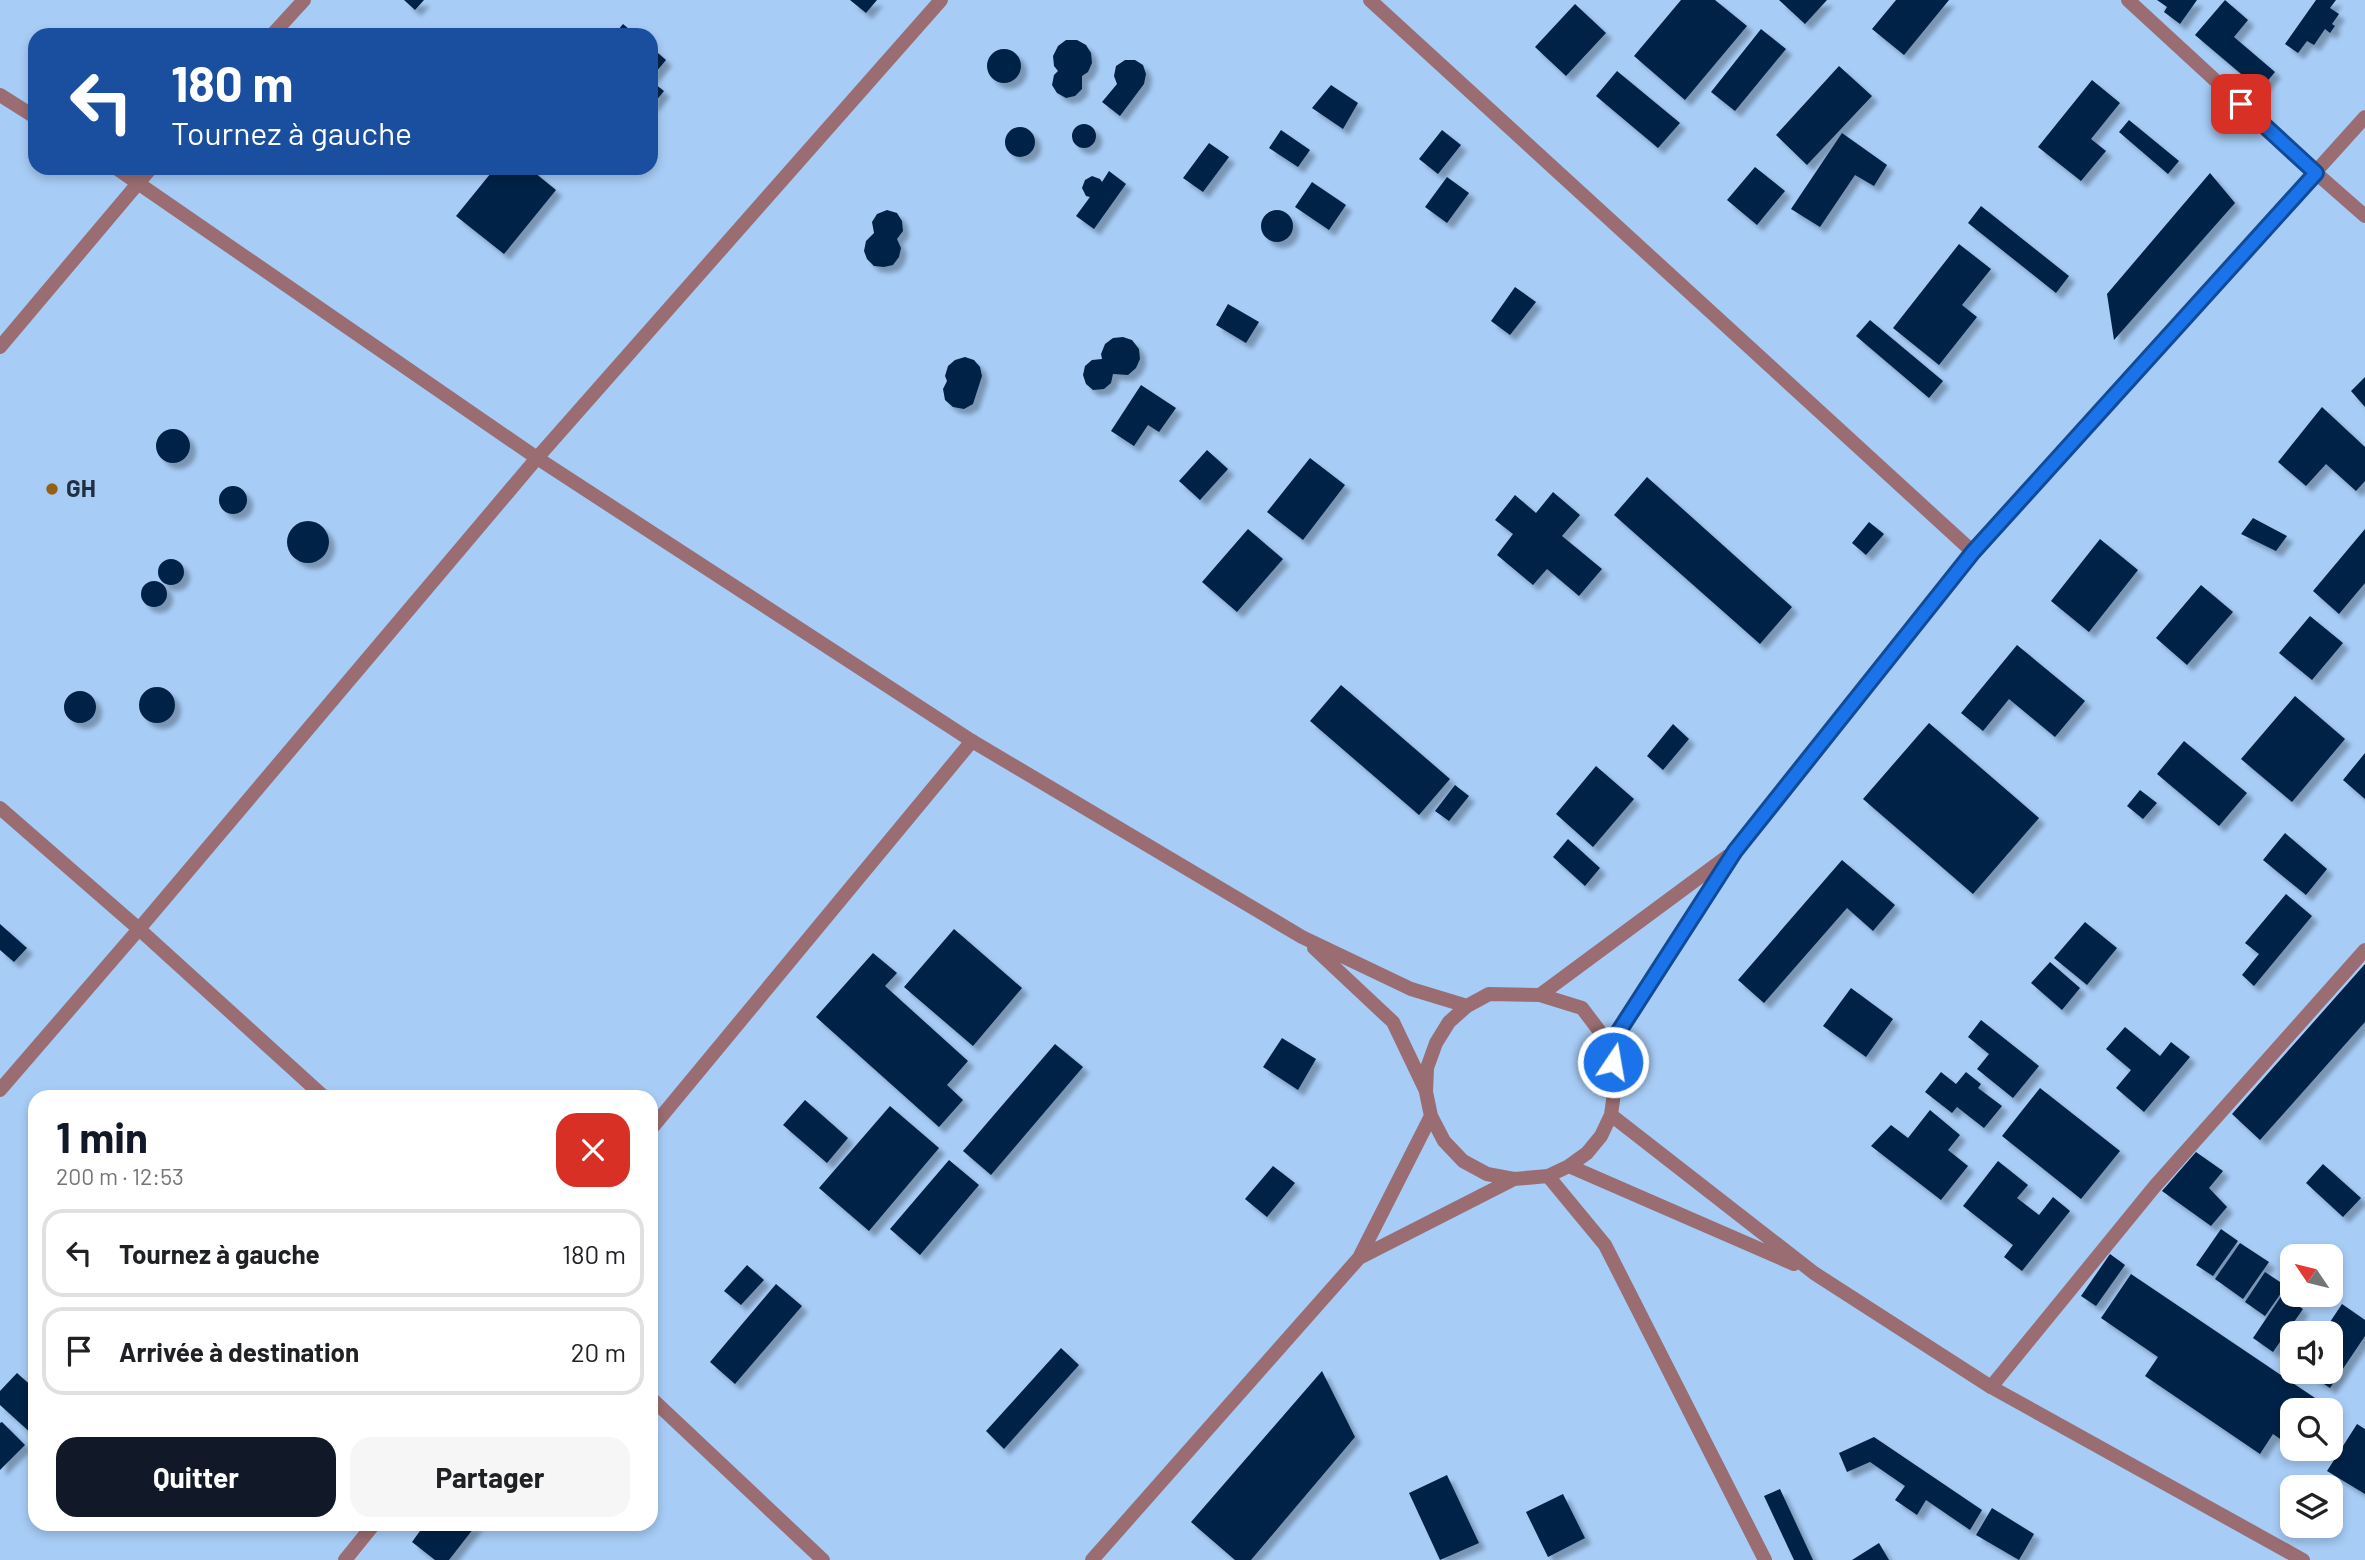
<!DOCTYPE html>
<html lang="fr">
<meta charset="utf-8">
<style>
body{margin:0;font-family:Barlow,sans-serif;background:#f6f6f6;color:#202124;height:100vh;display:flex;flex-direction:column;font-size:26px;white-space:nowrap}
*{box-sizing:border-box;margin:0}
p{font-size:23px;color:#757577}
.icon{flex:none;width:38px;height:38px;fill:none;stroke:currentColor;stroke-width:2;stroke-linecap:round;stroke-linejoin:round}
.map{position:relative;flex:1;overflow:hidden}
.side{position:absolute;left:28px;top:1090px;width:630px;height:441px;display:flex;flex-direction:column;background:#fff;border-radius:21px;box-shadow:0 4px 10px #0003}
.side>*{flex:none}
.hud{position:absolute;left:28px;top:28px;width:630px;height:147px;border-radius:21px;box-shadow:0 4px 10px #0003;background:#1a4fa0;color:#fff;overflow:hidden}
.needle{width:46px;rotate:305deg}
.fabs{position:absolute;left:2280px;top:1244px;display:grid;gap:14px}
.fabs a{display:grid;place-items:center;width:63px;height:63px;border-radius:14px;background:#fff;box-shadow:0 4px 10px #0003;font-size:35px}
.pin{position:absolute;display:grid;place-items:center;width:60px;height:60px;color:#fff;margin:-30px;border-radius:14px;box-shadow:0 4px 10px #0006}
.me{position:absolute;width:77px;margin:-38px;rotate:12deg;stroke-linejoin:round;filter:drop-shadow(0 0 5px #0008)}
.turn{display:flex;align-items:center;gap:24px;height:147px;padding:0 28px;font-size:32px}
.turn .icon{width:91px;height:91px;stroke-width:2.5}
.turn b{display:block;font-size:49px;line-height:60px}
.round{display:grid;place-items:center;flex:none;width:74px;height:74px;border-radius:21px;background:#f6f6f6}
.head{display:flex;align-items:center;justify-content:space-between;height:119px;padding:0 28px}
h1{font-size:42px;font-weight:700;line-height:52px;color:#111827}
.cta{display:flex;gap:14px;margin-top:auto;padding:14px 28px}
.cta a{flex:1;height:80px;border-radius:21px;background:#111827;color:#fff;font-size:28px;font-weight:700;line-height:80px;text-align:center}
.cta a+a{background:#f6f6f6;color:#202124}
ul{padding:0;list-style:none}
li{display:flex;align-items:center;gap:21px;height:88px;margin:0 14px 10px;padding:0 14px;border:4px solid #e0e0e0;border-radius:21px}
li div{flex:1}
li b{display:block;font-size:26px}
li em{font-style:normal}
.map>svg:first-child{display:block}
</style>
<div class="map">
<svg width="2365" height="1560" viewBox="0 0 2365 1560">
<defs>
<filter id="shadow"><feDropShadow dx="6" dy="6" stdDeviation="2" flood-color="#0004"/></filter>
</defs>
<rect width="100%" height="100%" fill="#a7ccf6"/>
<path fill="#002346" filter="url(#shadow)" d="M 404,0 L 424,0 L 415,10 Z
M 850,0 L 877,0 L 866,13 Z
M 1681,0 L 1715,0 L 1747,26 L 1685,100 L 1634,56 Z
M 1779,0 L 1827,0 L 1805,24 Z
M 1896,0 L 1949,0 L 1904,55 L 1872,29 Z
M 2157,0 L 2197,0 L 2180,24 L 2164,12 L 2167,7 Z
M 2225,0 L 2248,20 L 2234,37 L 2275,72 L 2260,90 L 2195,35 Z
M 2316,0 L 2336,0 L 2330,8 L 2339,14 L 2332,24 L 2335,26 L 2330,33 L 2325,29 L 2314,45 L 2307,41 L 2298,53 L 2285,44 Z
M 1575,4 L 1606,33 L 1566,76 L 1535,47 Z
M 623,24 L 636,35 L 614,35 Z
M 1761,29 L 1786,49 L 1735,111 L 1711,92 Z
M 1066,40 L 1077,40 L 1086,45 L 1091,53 L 1092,63 L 1088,72 L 1082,76 L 1082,89 L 1075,96 L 1066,98 L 1057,93 L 1052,85 L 1054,75 L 1058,71 L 1054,66 L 1053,56 L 1058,46 Z
M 651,47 L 666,60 L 651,78 Z
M987 66a17 17 0 1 1 34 0a17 17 0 1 1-34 0Z
M 1125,60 L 1135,60 L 1143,65 L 1146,74 L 1144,84 L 1120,116 L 1102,102 L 1117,84 L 1114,76 L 1116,66 Z
M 1839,66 L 1872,96 L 1807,165 L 1776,135 Z
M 1617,71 L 1680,123 L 1658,148 L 1596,96 Z
M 2092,80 L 2120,103 L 2091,139 L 2106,151 L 2081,181 L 2038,147 Z
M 651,81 L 664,91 L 651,107 Z
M 1331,85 L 1358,103 L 1343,129 L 1312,108 Z
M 2129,120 L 2179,161 L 2168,174 L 2119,132 Z
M1072 136a12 12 0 1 1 24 0a12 12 0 1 1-24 0Z
M1005 142a15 15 0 1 1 30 0a15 15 0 1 1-30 0Z
M 1281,130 L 1310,150 L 1298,167 L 1269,148 Z
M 1442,130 L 1461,145 L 1438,174 L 1419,159 Z
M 1842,133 L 1887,165 L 1874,186 L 1855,175 L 1820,227 L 1791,209 Z
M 1209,143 L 1229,157 L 1203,192 L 1183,178 Z
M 1755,167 L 1785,191 L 1757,225 L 1727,200 Z
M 495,168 L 529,168 L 556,190 L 504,254 L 456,216 Z
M 1109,171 L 1126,184 L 1094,229 L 1076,216 L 1090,197 L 1086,196 L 1082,188 L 1085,180 L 1092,176 L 1100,179 L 1102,182 Z
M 2210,173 L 2235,203 L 2114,340 L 2107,294 Z
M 1447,177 L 1469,193 L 1447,223 L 1425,207 Z
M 1312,182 L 1346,205 L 1329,230 L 1295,207 Z
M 1981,206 L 2069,276 L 2056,293 L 1968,223 Z
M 887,210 L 897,213 L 902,221 L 903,231 L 897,239 L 901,248 L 899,257 L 893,265 L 884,267 L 874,266 L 867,259 L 864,251 L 866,241 L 874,233 L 872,222 L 877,214 Z
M1261 226a16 16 0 1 1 32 0a16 16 0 1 1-32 0Z
M 1959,244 L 1991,269 L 1962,305 L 1977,317 L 1939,365 L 1893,328 Z
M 1515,287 L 1536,302 L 1510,335 L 1491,321 Z
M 1228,304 L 1259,322 L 1246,343 L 1216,325 Z
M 1870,320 L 1943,381 L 1929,398 L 1856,336 Z
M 1123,337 L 1132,340 L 1139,349 L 1140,359 L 1136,368 L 1128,375 L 1113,374 L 1111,383 L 1104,389 L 1093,390 L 1086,384 L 1083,375 L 1085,366 L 1092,360 L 1102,359 L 1101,354 L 1105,344 L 1113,338 Z
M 965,357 L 974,360 L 980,367 L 982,376 L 973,404 L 964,409 L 953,407 L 945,400 L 943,389 L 947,381 L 945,376 L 948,366 L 955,360 Z
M 2365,377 L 2365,407 L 2351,391 Z
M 1141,385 L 1176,408 L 1159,432 L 1148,425 L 1134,446 L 1111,431 Z
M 2322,407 L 2365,447 L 2365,481 L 2356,491 L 2326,464 L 2306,486 L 2278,462 Z
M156 446a17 17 0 1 1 34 0a17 17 0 1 1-34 0Z
M 1207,450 L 1228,469 L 1200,500 L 1179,481 Z
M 1310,458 L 1345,485 L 1303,540 L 1267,512 Z
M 1647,477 L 1792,607 L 1760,644 L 1614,515 Z
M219 500a14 14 0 1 1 28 0a14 14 0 1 1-28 0Z
M 1553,492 L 1580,515 L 1562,536 L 1602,569 L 1579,596 L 1547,569 L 1533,585 L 1497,555 L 1513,534 L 1495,520 L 1515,495 L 1536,513 Z
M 2253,518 L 2287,536 L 2276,551 L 2241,534 Z
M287 542a21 21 0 1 1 42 0a21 21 0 1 1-42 0Z
M 1869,522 L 1884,534 L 1866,555 L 1852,543 Z
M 1248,529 L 1283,559 L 1237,612 L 1202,582 Z
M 2365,529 L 2365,583 L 2339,614 L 2313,591 Z
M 2100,539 L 2138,570 L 2089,632 L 2051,601 Z
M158 572a13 13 0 1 1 26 0a13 13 0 1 1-26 0Z
M141 594a13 13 0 1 1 26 0a13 13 0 1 1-26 0Z
M 2201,585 L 2233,612 L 2187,665 L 2156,638 Z
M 2310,616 L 2343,643 L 2312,680 L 2279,653 Z
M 2017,645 L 2085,701 L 2055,737 L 2009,699 L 1983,731 L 1961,713 Z
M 1341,685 L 1450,779 L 1419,815 L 1310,721 Z
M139 705a18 18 0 1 1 36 0a18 18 0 1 1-36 0Z
M64 707a16 16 0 1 1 32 0a16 16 0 1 1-32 0Z
M 2295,696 L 2345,739 L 2292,802 L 2241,759 Z
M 1929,723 L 2039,818 L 1973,894 L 1863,799 Z
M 1673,724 L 1689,739 L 1663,770 L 1647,756 Z
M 2184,741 L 2247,793 L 2219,826 L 2157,774 Z
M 2365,753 L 2365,799 L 2343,780 Z
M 1596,766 L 1634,799 L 1593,847 L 1556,814 Z
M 1455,785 L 1469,796 L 1449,821 L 1435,811 Z
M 2140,790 L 2157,803 L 2143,819 L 2127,806 Z
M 2285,833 L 2327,869 L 2306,895 L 2263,860 Z
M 1568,839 L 1600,868 L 1585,886 L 1553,857 Z
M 1842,860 L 1895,905 L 1873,931 L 1847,908 L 1764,1003 L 1738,980 Z
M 2286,894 L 2312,916 L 2254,986 L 2242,975 L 2259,954 L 2245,943 Z
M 2085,922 L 2117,948 L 2087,985 L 2054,958 Z
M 0,924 L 27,948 L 14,962 L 0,950 Z
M 954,929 L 1022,988 L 973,1046 L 904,987 Z
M 873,953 L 897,973 L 885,986 L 968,1061 L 947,1085 L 963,1100 L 939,1127 L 816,1017 Z
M 2050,962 L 2080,988 L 2062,1010 L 2031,983 Z
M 2365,964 L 2365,1022 L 2260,1140 L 2232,1114 Z
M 1851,988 L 1893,1019 L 1866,1057 L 1823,1026 Z
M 1981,1020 L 2039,1066 L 2013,1098 L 1977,1069 L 1989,1054 L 1968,1037 Z
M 2125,1027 L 2160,1056 L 2171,1042 L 2190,1057 L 2144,1112 L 2116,1088 L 2131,1070 L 2106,1049 Z
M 1282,1038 L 1316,1059 L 1298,1090 L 1263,1067 Z
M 1055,1044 L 1083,1067 L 991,1175 L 963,1151 Z
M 1941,1072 L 1956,1084 L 1966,1072 L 1981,1084 L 1978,1088 L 2002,1106 L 1984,1128 L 1957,1107 L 1952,1113 L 1925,1092 Z
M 2040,1088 L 2120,1151 L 2081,1199 L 2002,1136 Z
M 805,1100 L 848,1138 L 827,1163 L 783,1125 Z
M 890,1106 L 939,1148 L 869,1231 L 819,1188 Z
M 1930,1110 L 1960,1135 L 1948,1150 L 1968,1166 L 1941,1200 L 1871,1146 L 1891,1125 L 1908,1138 Z
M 2196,1152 L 2223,1171 L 2209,1188 L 2227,1207 L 2211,1226 L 2162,1191 Z
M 949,1160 L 979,1185 L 920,1255 L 890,1229 Z
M 1998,1161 L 2028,1185 L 2017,1198 L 2039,1215 L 2053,1197 L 2070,1211 L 2022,1271 L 2004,1257 L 2013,1245 L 1963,1206 Z
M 2323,1164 L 2361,1198 L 2343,1217 L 2306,1183 Z
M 1273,1166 L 1295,1183 L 1267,1217 L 1245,1199 Z
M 2221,1229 L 2238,1241 L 2213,1276 L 2196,1265 Z
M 2240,1243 L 2269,1262 L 2243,1299 L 2215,1279 Z
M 2110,1254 L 2125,1265 L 2096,1306 L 2081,1296 Z
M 747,1265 L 764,1280 L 741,1305 L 724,1291 Z
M 2265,1272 L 2286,1286 L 2265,1316 L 2245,1302 Z
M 2131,1274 L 2324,1404 L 2319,1410 L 2292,1410 L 2292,1447 L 2273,1434 L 2260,1454 L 2145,1376 L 2158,1357 L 2101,1318 Z
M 776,1284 L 802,1306 L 735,1384 L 710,1362 Z
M 2282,1295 L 2303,1309 L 2273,1352 L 2253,1338 Z
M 2342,1304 L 2365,1320 L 2365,1336 L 2330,1388 L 2306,1372 L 2331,1372 L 2331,1334 L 2322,1334 Z
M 1061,1348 L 1079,1365 L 1004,1449 L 986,1431 Z
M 1322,1371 L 1355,1437 L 1251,1560 L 1235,1560 L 1191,1522 Z
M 17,1373 L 35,1389 L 35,1430 L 32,1434 L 0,1405 L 0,1391 Z
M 2,1422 L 25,1445 L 0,1470 L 0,1423 Z
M 2357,1424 L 2365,1429 L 2365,1494 L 2327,1471 Z
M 1874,1437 L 1982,1510 L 1970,1530 L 1926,1500 L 1917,1515 L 1895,1500 L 1905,1486 L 1870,1462 L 1847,1472 L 1839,1453 Z
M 1447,1475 L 1479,1543 L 1440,1560 L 1409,1493 Z
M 1780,1489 L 1813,1560 L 1794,1560 L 1764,1496 Z
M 1563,1494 L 1585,1538 L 1548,1557 L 1526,1512 Z
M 1992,1508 L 2034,1534 L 2019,1560 L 1976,1535 Z
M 425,1524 L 477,1524 L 449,1560 L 435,1560 L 412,1542 Z
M 1879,1543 L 1889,1560 L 1852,1560 Z"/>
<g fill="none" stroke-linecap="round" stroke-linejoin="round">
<path stroke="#9a6d72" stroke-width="14" d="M 1370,0 L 1973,552
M 2128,0 L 2316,173 L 2365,216
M 272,35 L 304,0
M 0,347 L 151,168
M 0,808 L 139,929 L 324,1097
M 0,1090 L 139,929 L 537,458 L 941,0
M 651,1129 L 972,741
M 1548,1176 L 1605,1245 L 1765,1560
M 1991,1387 L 2155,1186 L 2365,950
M 651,1398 L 823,1560
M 345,1560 L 374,1524"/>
<path stroke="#9a6d72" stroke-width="14" d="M 0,95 L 35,117
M 116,168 L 537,458 L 972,741 L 1302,937 L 1411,989 L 1467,1006
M 1314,948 L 1393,1022 L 1425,1089
M 1540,995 L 1728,856
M 1610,1045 L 1735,851 L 1973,552 L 2365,117
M 1611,1115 L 1814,1273 L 1991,1387 L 2303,1560
M 1569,1166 L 1794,1264
M 1359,1258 L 1514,1179 L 1548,1176 L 1569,1166 L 1587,1153 L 1601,1136 L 1611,1115 L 1616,1078 L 1610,1045 L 1582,1008 L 1540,995 L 1489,994 L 1467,1006 L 1449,1022 L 1436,1043 L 1427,1068 L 1426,1092 L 1431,1116 L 1444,1141 L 1463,1161 L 1487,1174 L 1514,1179
M 1092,1560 L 1359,1258 L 1431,1116"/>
</g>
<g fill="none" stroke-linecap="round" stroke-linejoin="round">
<defs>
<path id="route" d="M 1613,1062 L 1610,1045 L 1735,851 L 1973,552 L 2316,173 L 2241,104"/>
</defs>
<use href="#route" stroke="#114b97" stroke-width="18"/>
<use href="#route" stroke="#1a73e8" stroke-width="12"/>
</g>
<circle fill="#946114" stroke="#a7ccf6" stroke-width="2.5" cx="52" cy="489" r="7"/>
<g text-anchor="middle" stroke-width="7" stroke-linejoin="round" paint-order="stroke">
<g font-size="24" font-weight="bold" fill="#213040" stroke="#a7ccf6" text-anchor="start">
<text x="66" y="497">GH</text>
</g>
</g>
</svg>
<div class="fabs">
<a><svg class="needle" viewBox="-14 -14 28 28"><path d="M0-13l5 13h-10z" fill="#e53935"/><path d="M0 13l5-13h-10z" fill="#757577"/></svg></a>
<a><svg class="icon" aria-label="sound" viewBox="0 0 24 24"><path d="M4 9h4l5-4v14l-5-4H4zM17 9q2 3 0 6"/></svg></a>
<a><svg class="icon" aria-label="search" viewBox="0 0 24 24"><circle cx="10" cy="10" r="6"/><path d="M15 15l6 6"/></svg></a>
<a><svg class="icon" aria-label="layers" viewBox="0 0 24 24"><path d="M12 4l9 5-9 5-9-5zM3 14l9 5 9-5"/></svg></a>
</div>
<div class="pin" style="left:2241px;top:104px;background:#d93025"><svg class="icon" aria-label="arrive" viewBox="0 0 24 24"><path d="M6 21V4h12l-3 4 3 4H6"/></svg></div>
<svg class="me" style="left:1613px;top:1062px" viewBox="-20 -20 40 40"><circle r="17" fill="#1a73e8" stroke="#fff" stroke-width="3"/><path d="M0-11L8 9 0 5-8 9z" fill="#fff"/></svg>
<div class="hud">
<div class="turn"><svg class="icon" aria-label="left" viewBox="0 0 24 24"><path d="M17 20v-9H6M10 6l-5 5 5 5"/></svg><div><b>180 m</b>Tournez à gauche</div></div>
</div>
<section class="side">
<div class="head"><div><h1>1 min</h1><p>200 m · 12:53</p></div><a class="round" style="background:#d93025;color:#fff"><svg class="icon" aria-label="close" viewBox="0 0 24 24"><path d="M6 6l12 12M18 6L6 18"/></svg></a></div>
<ul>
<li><svg class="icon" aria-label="left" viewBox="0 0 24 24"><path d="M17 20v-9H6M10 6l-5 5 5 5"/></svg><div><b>Tournez à gauche</b></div><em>180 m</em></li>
<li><svg class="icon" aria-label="arrive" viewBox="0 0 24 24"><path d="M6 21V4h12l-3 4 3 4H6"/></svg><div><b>Arrivée à destination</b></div><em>20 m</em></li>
</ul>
<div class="cta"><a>Quitter</a><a>Partager</a></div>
</section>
</div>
